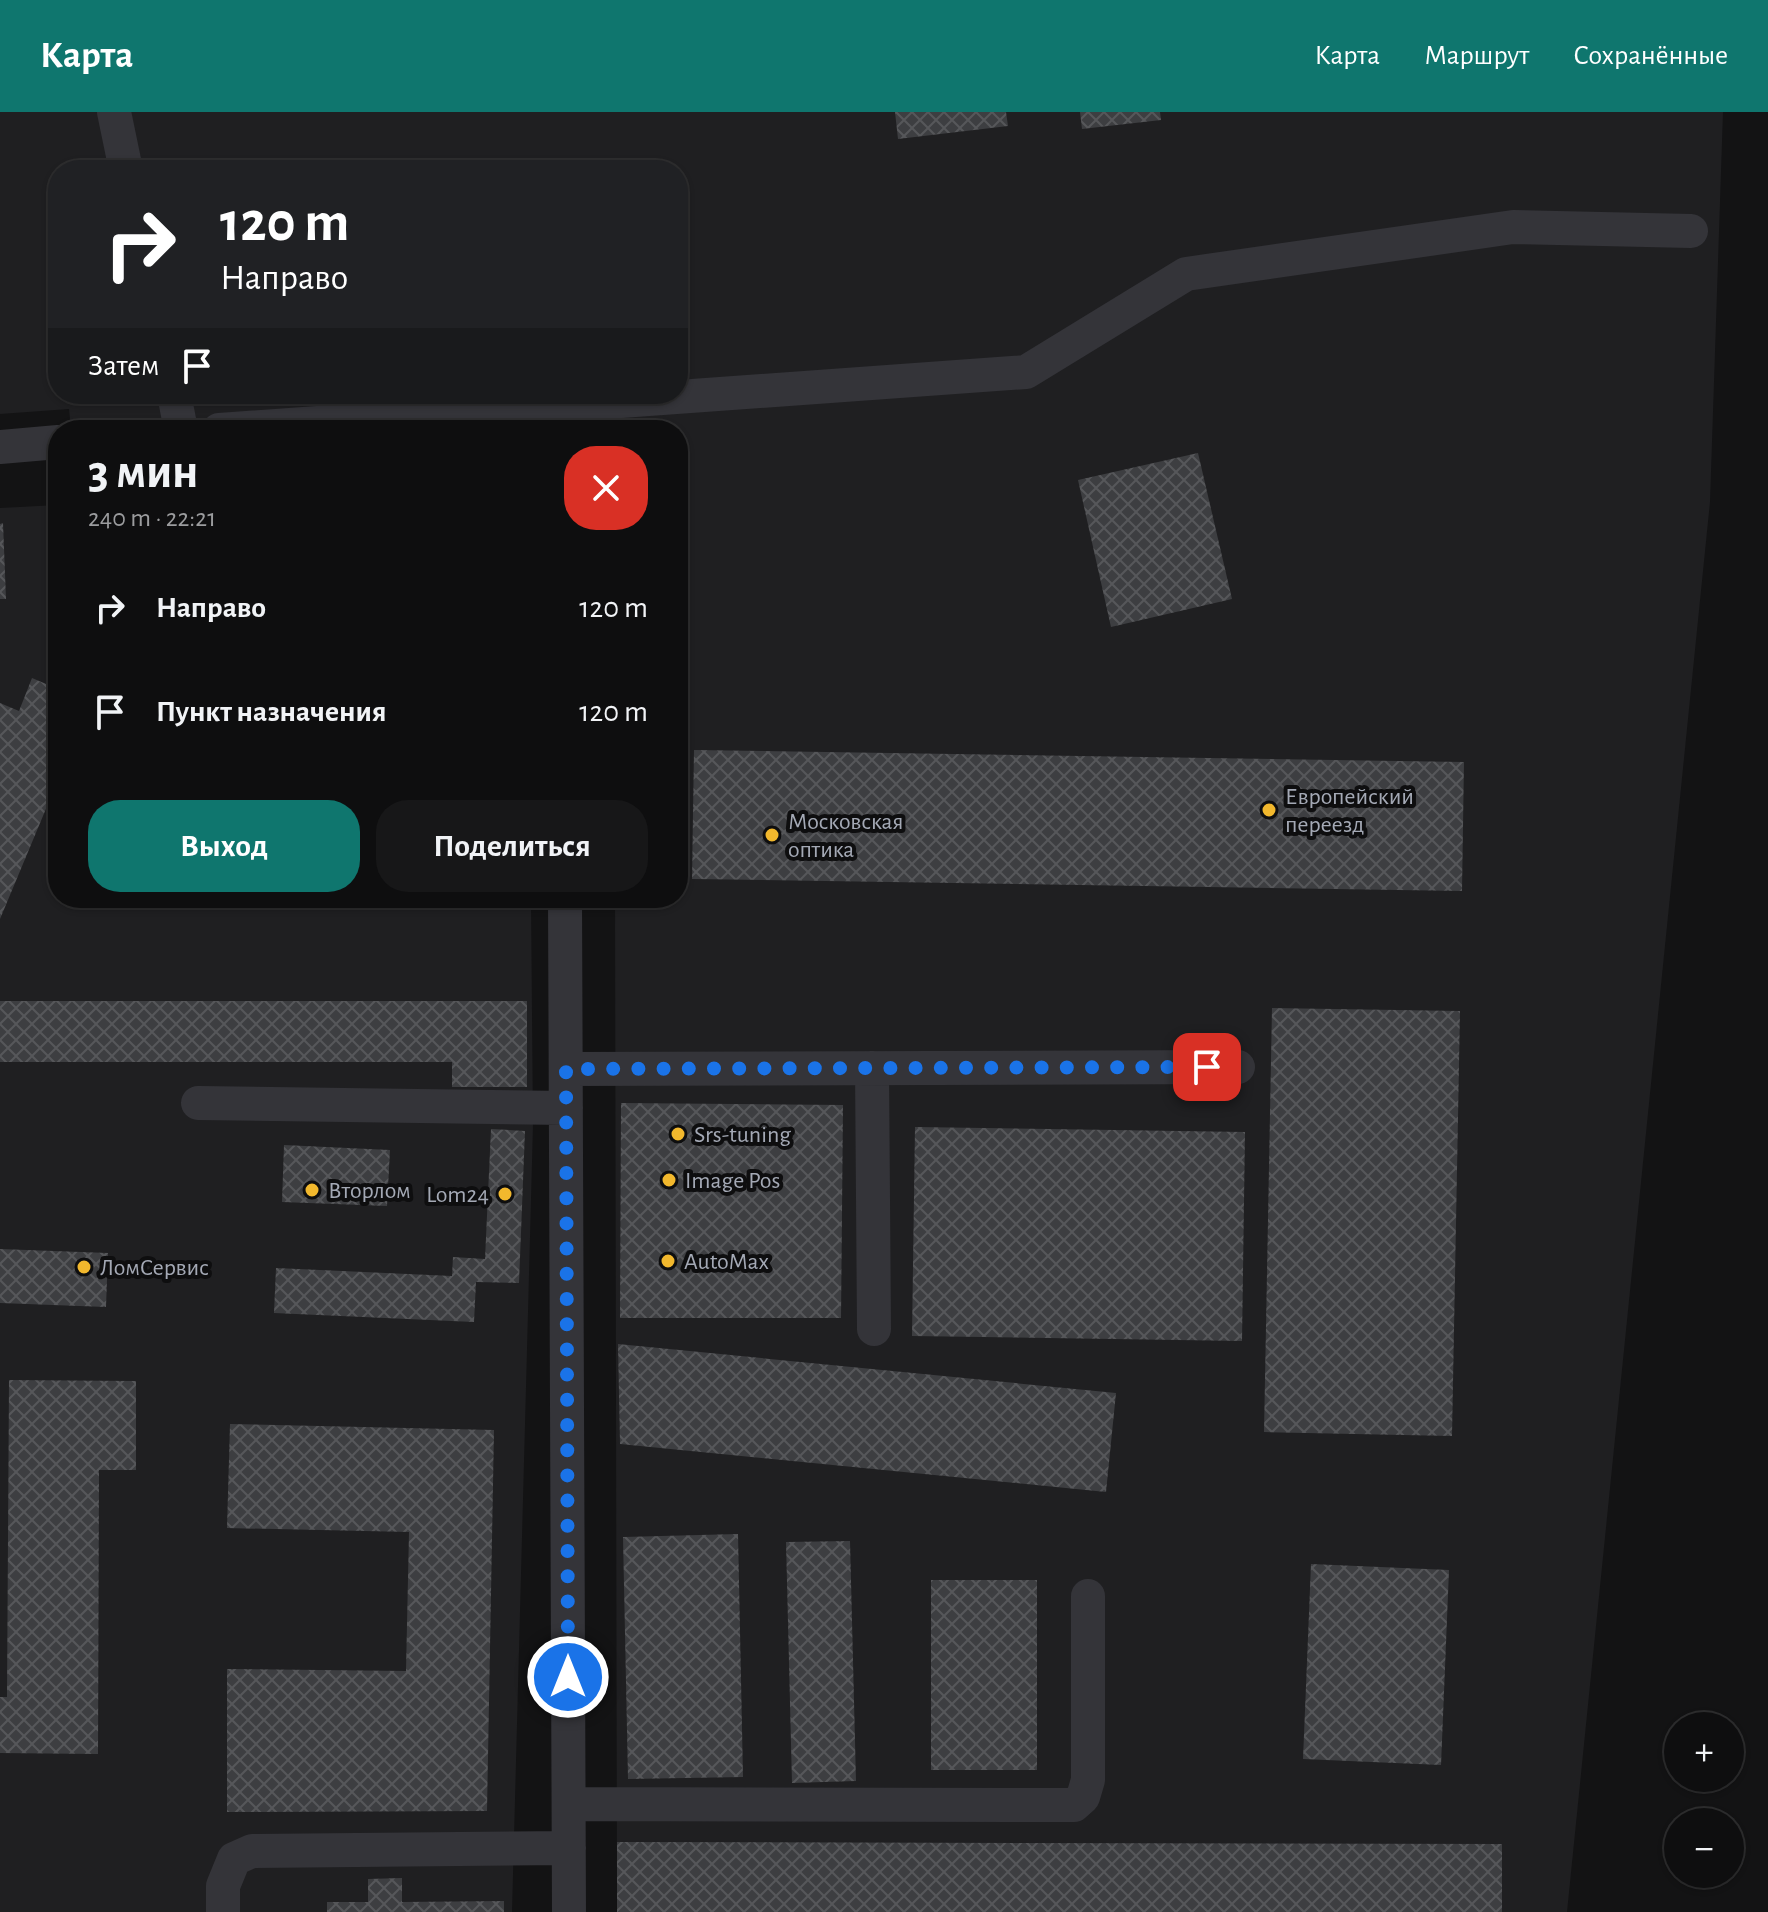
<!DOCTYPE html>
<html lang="ru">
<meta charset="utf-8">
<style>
body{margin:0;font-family:"Alegreya Sans",sans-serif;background:#171718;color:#f1f3f6;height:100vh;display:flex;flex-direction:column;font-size:30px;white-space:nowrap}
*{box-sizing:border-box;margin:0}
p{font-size:26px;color:#9b9c9e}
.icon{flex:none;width:44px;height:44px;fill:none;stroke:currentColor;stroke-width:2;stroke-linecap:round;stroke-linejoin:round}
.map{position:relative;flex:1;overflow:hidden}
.side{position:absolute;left:48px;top:308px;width:640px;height:488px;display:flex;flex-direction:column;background:#0e0e0f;border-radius:32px;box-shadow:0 2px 6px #0004,0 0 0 2px #2e2e2f}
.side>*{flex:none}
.hud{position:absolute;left:48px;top:48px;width:640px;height:244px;border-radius:32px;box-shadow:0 2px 6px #0004,0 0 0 2px #2e2e2f;background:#202124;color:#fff;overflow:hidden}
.tools{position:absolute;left:1664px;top:1600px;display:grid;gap:16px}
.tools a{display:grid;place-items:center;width:80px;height:80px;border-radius:50%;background:#0e0e0f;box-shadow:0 2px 6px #0004,0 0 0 2px #2e2e2f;font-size:40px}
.pin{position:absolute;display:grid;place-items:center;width:68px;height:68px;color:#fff;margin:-34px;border-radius:16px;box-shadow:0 4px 12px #0006}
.me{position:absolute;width:88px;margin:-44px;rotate:0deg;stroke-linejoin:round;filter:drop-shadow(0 0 6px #0008)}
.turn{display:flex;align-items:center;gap:28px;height:168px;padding:0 40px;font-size:36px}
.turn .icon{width:104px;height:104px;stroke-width:2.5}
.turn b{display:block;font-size:56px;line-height:68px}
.then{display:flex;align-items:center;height:76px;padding:0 40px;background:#0003;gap:16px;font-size:30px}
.round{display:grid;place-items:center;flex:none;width:84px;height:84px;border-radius:32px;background:#171718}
.head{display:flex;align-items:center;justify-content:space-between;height:136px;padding:0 40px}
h1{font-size:48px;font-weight:700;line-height:60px}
.cta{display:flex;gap:16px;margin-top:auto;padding:16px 40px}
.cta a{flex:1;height:92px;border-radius:32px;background:#0f766e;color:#fff;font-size:32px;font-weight:700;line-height:92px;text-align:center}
.cta a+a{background:#171718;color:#f1f3f6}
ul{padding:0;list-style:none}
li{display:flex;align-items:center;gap:24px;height:104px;padding:0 40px}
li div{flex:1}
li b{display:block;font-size:30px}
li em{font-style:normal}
header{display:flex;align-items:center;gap:48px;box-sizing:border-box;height:112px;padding:0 40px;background:#0f766e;color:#fff}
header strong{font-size:38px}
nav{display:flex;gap:44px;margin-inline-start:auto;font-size:28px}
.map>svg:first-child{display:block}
</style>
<header>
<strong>Карта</strong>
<nav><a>Карта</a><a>Маршрут</a><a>Сохранённые</a></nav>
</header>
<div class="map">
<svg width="1768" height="1800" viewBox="0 0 1768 1800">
<defs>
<pattern id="building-cross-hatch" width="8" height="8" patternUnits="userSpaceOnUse" patternTransform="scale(2)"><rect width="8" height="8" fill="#3d3e41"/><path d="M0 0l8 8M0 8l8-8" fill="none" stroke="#56575a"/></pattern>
</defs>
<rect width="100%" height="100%" fill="#131314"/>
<path fill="#1f1f21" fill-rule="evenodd" d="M 0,0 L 1723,0 L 1710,390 L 1567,1800 L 617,1800 L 615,786 L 678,786 L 678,318 L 71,318 L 69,297 L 0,302 ZM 58,58 L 678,58 L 678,282 L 58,282 Z
M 58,393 L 58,786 L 531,786 L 533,1013 L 512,1800 L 0,1800 L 0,396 Z"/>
<path fill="url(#building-cross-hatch)" d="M 895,0 L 1006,0 L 1008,14 L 898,27 Z
M 1080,0 L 1160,0 L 1161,8 L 1082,17 Z
M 1198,341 L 1232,487 L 1111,515 L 1078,368 Z
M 3,411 L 6,487 L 0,487 L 0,412 Z
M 32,566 L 58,577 L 58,668 L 0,807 L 0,591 L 19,599 Z
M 694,638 L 1464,650 L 1462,779 L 692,767 Z
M 0,889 L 527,889 L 527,975 L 452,975 L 452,950 L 0,950 Z
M 1272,896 L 1460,899 L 1452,1324 L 1264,1320 Z
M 621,991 L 843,993 L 841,1206 L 620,1206 Z
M 915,1015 L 1245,1020 L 1242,1229 L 912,1224 Z
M 491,1017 L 525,1019 L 519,1171 L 476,1170 L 474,1210 L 274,1201 L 276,1156 L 452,1164 L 453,1145 L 485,1147 Z
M 284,1033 L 390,1038 L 387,1094 L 282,1090 Z
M 0,1137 L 108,1141 L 106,1195 L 0,1191 Z
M 618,1232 L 1116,1281 L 1106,1380 L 620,1332 Z
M 9,1268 L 136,1269 L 136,1358 L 99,1358 L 98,1642 L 0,1641 L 0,1585 L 7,1585 Z
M 230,1312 L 494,1318 L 487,1699 L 227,1700 L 227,1557 L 406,1559 L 409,1420 L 227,1416 Z
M 738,1422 L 743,1665 L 628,1667 L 623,1425 Z
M 850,1429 L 856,1669 L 792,1671 L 786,1430 Z
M 1311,1452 L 1449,1458 L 1441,1653 L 1303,1647 Z
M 931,1468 L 1037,1468 L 1037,1658 L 931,1658 Z
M 617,1730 L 1502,1732 L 1502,1800 L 617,1800 Z
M 402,1766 L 402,1790 L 504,1789 L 504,1800 L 327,1800 L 327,1790 L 368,1790 L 368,1767 Z"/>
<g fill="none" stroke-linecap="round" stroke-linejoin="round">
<path stroke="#343439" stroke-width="34" d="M 114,0 L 126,58
M 174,282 L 181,318
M 219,318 L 1026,260 L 1186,162 L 1513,115 L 1691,119
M 0,335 L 58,330
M 565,786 L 569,1800
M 872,956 L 874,1217
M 566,957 L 1238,955
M 198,991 L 566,996
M 569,1692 L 1074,1693 L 1083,1685 L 1088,1668 L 1088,1484
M 223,1800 L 223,1774 L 234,1747 L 252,1739 L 569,1736"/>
</g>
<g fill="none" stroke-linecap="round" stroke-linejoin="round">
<path stroke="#1a73e8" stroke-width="14" stroke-dasharray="0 25.2" d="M 568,1565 L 566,957 L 1207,955"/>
</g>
<g fill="#f2b82d" stroke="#0e0e0f" stroke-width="3">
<circle cx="1269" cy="698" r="8"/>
<circle cx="772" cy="723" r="8"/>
<circle cx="678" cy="1022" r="8"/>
<circle cx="669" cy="1068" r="8"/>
<circle cx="312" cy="1078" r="8"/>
<circle cx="505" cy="1082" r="8"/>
<circle cx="668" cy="1149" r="8"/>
<circle cx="84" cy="1155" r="8"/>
</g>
<g text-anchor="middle" stroke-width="8" stroke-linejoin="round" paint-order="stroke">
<g font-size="24" fill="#a4a9b5" stroke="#0e0e0f" text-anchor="start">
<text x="1285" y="692">Европейский<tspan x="1285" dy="28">переезд</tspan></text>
<text x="788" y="717">Московская<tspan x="788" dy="28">оптика</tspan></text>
<text x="694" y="1030">Srs-tuning</text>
<text x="685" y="1076">Image Pos</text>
<text x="328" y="1086">Вторлом</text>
<text x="489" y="1090" text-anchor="end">Lom24</text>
<text x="684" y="1157">AutoMax</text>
<text x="100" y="1163">ЛомСервис</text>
</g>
</g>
</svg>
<div class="tools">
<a>+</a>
<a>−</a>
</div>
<div class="pin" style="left:1207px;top:955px;background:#d93025"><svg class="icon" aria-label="arrive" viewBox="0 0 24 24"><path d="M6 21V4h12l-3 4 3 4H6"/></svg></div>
<svg class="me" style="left:568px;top:1565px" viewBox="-20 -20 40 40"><circle r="17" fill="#1a73e8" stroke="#fff" stroke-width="3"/><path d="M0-11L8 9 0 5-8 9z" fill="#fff"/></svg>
<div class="hud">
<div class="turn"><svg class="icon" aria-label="right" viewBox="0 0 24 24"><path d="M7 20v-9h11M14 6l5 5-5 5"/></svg><div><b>120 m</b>Направо</div></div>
<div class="then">Затем<svg class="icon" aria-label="arrive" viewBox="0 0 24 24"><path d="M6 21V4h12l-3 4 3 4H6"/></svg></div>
</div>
<section class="side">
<div class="head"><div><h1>3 мин</h1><p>240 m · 22:21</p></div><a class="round" style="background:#d93025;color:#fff"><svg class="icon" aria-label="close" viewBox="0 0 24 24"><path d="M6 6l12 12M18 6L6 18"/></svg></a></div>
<ul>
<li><svg class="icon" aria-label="right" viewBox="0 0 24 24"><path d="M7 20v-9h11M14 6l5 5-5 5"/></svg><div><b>Направо</b></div><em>120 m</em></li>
<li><svg class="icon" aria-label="arrive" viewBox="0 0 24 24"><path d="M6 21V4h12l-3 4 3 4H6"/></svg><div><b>Пункт назначения</b></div><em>120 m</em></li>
</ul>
<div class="cta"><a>Выход</a><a>Поделиться</a></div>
</section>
</div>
